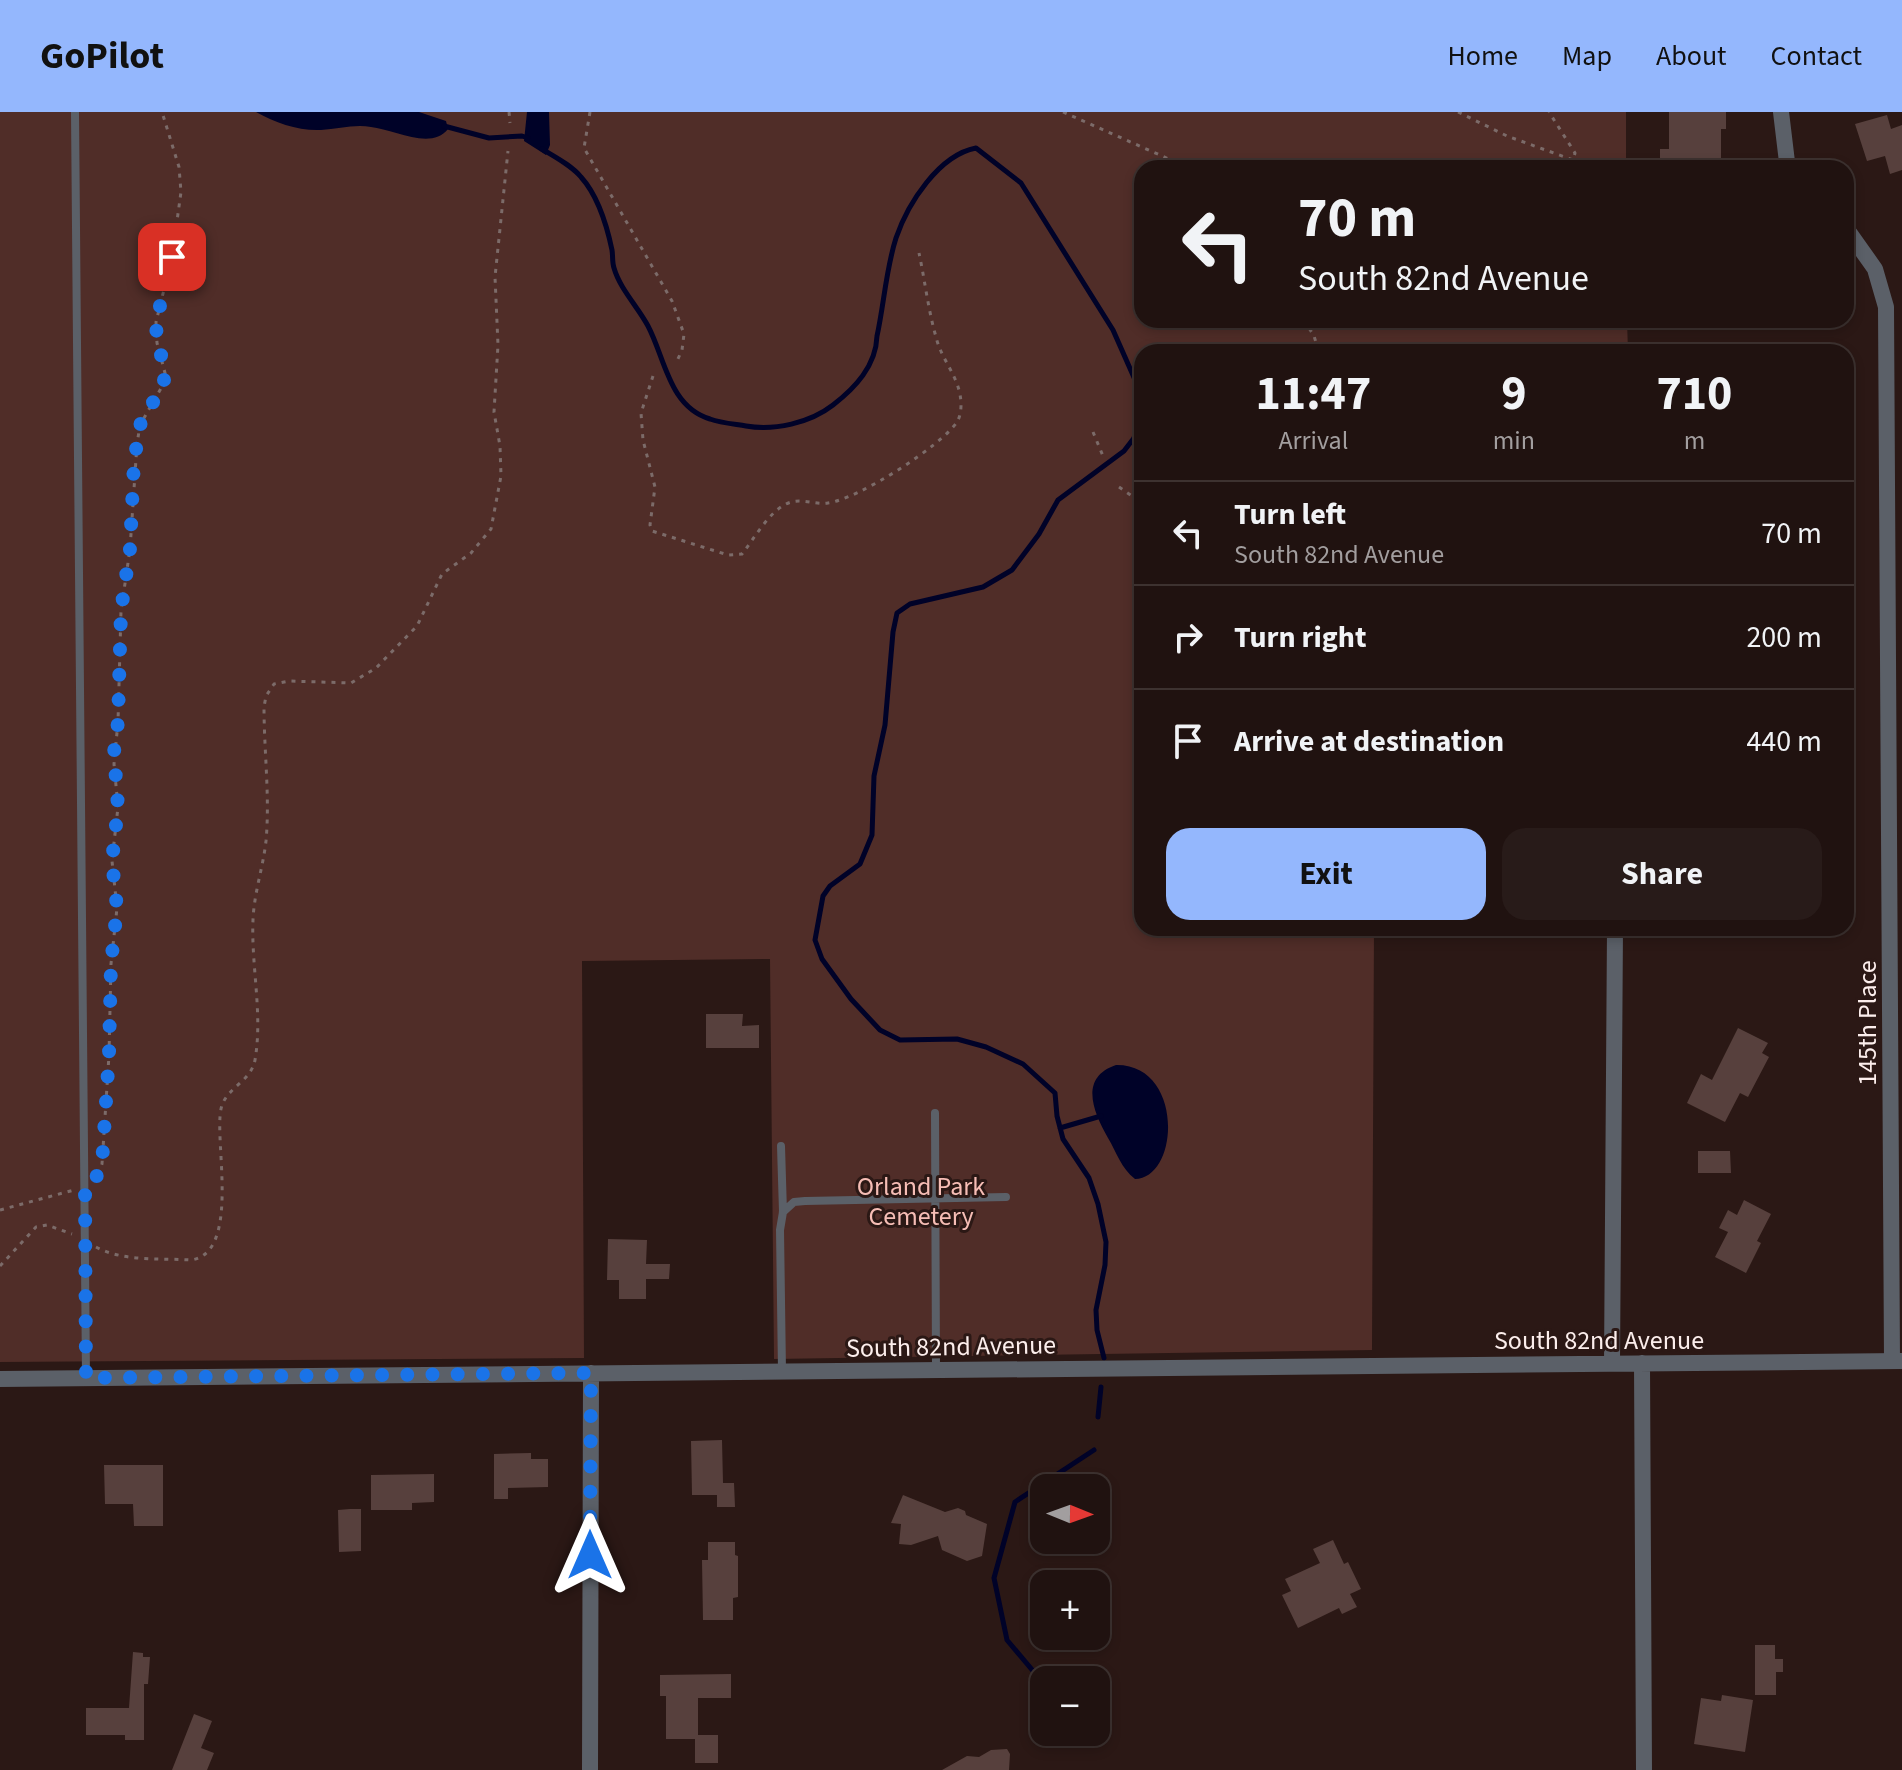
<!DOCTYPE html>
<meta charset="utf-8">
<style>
body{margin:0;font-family:"Source Sans 3",sans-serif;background:#281b19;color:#f1f3f6;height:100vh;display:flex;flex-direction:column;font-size:30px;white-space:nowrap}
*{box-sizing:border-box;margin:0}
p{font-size:26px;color:#a29e9f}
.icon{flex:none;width:44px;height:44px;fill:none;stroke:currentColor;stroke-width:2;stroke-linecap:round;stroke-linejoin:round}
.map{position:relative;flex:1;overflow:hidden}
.drawer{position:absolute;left:1134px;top:232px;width:720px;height:592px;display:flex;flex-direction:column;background:#201210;border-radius:24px;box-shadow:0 4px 12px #0003,0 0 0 2px #3d3230}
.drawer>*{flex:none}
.top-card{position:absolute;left:1134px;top:48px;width:720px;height:168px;border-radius:24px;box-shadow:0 4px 12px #0003,0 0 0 2px #3d3230;background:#201210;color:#f1f3f6;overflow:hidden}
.needle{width:52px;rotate:91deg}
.buttons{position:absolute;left:1030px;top:1362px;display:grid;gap:16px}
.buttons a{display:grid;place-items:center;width:80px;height:80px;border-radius:16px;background:#201210;box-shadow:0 4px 12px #0003,0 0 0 2px #3d3230;font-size:40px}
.pin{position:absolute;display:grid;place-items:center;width:68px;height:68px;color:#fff;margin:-34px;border-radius:16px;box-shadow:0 4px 12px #0006}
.me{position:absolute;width:88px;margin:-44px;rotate:0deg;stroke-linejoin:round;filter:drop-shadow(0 0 6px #0008)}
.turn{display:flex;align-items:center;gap:28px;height:168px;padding:0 32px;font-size:36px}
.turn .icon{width:104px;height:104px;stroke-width:2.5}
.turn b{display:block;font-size:56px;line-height:68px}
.eta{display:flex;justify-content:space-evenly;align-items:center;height:136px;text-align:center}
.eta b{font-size:48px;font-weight:700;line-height:56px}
.cta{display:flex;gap:16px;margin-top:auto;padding:16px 32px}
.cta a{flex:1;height:92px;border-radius:24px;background:#94b7fd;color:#111;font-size:32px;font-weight:700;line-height:92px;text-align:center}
.cta a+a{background:#281b19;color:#f1f3f6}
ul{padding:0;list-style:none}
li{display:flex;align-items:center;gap:24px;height:104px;padding:0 32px;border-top:2px solid #3d3230}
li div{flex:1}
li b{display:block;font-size:30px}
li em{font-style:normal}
header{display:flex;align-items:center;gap:48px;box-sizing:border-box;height:112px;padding:0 40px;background:#94b7fd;color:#111}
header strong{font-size:38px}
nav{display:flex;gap:44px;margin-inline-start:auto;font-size:28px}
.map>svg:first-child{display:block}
</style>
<header>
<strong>GoPilot</strong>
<nav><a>Home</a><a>Map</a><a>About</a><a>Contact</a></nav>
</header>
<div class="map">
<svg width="1902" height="1658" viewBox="0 0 1902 1658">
<rect width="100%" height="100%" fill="#2b1815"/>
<path fill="#502d28" d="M 0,0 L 1626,0 L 1626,56 L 1142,56 L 1142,208 L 1627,208 L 1628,240 L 1142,240 L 1142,816 L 1374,816 L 1372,1238 L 774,1247 L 770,847 L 582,849 L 584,1246 L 0,1250 Z"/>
<path fill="#000228" d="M 256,0 L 419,0 L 446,9 L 448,17 C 431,39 393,17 371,15 C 355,12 338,17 321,18 C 298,19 276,11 256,0 Z
M 527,0 L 549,0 L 550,33 L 546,43 L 524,29 Z
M 1116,953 C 1184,952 1180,1066 1135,1067 C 1121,1056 1117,1041 1108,1026 C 1094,1001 1078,966 1116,953 Z"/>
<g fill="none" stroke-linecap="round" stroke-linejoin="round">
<path stroke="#000228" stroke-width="5" d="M 444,14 L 489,26 L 522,24 L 528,26
M 542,37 C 555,45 571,53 581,65 C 598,84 607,114 612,138 C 613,144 612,150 614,156 C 620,177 638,195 648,214 C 665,246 669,295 710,307 C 721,311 734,312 746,314 C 774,319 810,311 833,293 C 855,276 876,254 877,224 C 884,192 886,157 896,126 C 908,91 939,43 976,36 L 1021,71 L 1113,218 L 1136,270 L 1140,292 L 1138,311 L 1134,326 L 1124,339 L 1058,388 L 1039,422 L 1012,458 L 983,475 L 910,492 L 897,501 L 893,520 L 885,613 L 874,664 L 872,723 L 860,752 L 830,774 L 823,784 L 815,828 L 822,847 L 851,887 L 880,918 L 900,928 L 957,927 L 986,935 L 1023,952 L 1055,981 L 1057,1004 L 1063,1027 L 1089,1066 L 1098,1092 L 1106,1130 L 1105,1153 L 1096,1198 L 1097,1218 L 1104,1246
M 1060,1016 L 1101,1004
M 1098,1305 L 1101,1275
M 1044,1572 L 1007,1528 L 994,1466 L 1015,1390 L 1094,1338"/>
</g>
<path fill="#57403d" d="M 1669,0 L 1726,0 L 1726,17 L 1721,17 L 1721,55 L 1660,56 L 1660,37 L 1669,37 Z
M 1887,3 L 1891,17 L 1902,13 L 1902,58 L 1890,62 L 1885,44 L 1867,49 L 1855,12 Z
M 706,902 L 743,902 L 742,914 L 759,913 L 759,936 L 706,936 Z
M 1738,916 L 1768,931 L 1762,941 L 1769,945 L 1748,985 L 1740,981 L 1725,1010 L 1687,991 L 1701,962 L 1712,968 Z
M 1698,1039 L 1730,1039 L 1731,1061 L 1698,1061 Z
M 1744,1088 L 1771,1102 L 1757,1129 L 1761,1131 L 1746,1161 L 1715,1145 L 1728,1120 L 1719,1116 L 1728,1098 L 1737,1103 Z
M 608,1127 L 647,1128 L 646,1152 L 670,1152 L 669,1167 L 646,1167 L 646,1187 L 619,1187 L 619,1168 L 607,1168 Z
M 722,1328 L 723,1371 L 734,1371 L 735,1395 L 717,1395 L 717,1383 L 692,1383 L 691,1329 Z
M 531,1341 L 531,1347 L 548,1347 L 548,1375 L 508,1376 L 508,1387 L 494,1387 L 494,1342 Z
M 104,1353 L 163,1353 L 163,1414 L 134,1414 L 133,1392 L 105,1392 Z
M 434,1362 L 434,1390 L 412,1391 L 412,1398 L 371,1398 L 371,1363 Z
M 903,1383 L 945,1400 L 958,1396 L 965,1399 L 966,1403 L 987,1412 L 982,1444 L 967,1449 L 942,1438 L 938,1424 L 911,1433 L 899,1432 L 901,1412 L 891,1411 Z
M 350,1397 L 361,1397 L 361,1439 L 339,1440 L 338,1398 Z
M 1333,1428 L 1344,1452 L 1348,1450 L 1361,1477 L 1350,1482 L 1357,1495 L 1342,1502 L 1339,1496 L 1298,1516 L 1282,1483 L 1291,1479 L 1285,1467 L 1320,1451 L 1313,1437 Z
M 708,1430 L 735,1430 L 735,1443 L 738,1444 L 738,1485 L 733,1486 L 733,1508 L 703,1508 L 702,1448 L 708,1448 Z
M 1755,1533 L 1775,1533 L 1775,1547 L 1783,1547 L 1783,1560 L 1776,1560 L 1776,1583 L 1755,1583 Z
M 133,1540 L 143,1541 L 143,1545 L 150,1545 L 148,1572 L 144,1572 L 144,1628 L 125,1628 L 125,1623 L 86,1623 L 86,1596 L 129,1596 Z
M 731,1562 L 731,1586 L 698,1586 L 698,1623 L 718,1623 L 718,1651 L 695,1651 L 695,1627 L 666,1627 L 666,1584 L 660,1584 L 660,1563 Z
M 1722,1583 L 1753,1588 L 1745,1640 L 1694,1632 L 1701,1586 L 1721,1589 Z
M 194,1602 L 212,1609 L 201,1636 L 214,1641 L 207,1658 L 172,1658 Z
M 1007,1637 L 1010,1642 L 1009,1658 L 942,1658 L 967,1644 L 979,1645 L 991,1638 Z"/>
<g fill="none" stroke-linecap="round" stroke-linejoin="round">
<path stroke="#7c6b69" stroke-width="3" stroke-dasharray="4 6" stroke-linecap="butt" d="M 509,0 L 510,11
M 590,0 L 584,36 L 672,189 L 684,222 L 682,238 L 677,249
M 1063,0 L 1189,56
M 1458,0 L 1507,24 L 1573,48 L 1575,41 L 1549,0
M 1304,208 L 1314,224 L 1319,240
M 653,264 L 641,301 L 643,328 L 655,375 L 650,413 L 652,419 L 728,443 L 742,442 C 754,427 768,401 786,392 C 800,385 814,393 828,391 C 858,387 940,335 957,310 C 960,305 961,299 961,293 C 961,266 942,250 936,225 C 928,197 925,169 919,141
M 1093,320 L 1103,344
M 1119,375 L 1142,391
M 98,1062 L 102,1052 L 109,943 L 111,852 L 117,796 L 112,749 L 118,695 L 114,652 L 118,610 L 121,499 L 130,437 L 137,332 L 140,313 L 164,271 L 165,261 L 157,231 L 156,210 L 172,145 L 181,80 L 179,55 L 162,0
M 0,1098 L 74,1078
M 96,1135 C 124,1150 160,1146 191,1148 C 241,1141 214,1030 221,997 C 225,976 251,970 255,948 C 263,902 251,854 253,808 C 254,781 263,756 266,729 C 270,685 264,639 264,595 L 266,584 L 274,572 L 289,569 L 351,571 L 376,556 L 417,514 L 442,462 L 471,441 L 491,417 L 501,364 L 500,334 L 494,300 L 498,233 L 495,165 L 508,39
M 0,1154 L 36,1115 L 47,1113 L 72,1122"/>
<path stroke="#5b6068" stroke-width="8" d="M 75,0 L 86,1266
M 935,1001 L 936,1258
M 781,1034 L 783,1100 L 780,1118 L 782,1259
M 783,1100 L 794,1090 L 805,1089 L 1006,1085"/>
<path stroke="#5b6068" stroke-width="16" d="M 1781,0 L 1787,50 L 1793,56
M 1846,116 L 1875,157 L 1886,195 L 1892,1249
M 1612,1251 L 1615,816
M 1642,1251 L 1644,1658
M 0,1267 L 1902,1249
M 590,1658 L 591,1261"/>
</g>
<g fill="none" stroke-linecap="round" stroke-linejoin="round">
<path stroke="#1a73e8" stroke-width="14" stroke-dasharray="0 25.2" d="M 172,145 L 156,210 L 157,231 L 164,252 L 164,271 L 140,313 L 134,350 L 130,437 L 121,499 L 118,610 L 114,640 L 118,695 L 112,749 L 117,796 L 111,852 L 109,943 L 102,1052 L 94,1070 L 85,1075 L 86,1266 L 591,1261 L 590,1443"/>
</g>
<g text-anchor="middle" stroke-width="6" stroke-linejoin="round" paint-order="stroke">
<g font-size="26" fill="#fceeec" stroke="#2b1815">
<text transform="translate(1867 911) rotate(-90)" y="9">145th Place</text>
<text x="1599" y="1237">South 82nd Avenue</text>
<text transform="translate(951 1234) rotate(-1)" y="9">South 82nd Avenue</text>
</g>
<g font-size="26" fill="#f6bdb5" stroke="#2b1815">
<text x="921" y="1083">Orland Park<tspan x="921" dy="30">Cemetery</tspan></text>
</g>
</g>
</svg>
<div class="buttons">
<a><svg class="needle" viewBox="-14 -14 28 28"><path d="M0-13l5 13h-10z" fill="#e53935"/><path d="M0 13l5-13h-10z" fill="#a29e9f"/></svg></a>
<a>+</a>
<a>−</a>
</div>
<div class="pin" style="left:172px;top:145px;background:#d93025"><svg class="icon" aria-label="arrive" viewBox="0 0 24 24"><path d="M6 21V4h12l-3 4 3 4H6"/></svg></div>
<svg class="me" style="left:590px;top:1443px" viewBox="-20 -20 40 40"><path d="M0-17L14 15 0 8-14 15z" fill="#1a73e8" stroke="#fff" stroke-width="4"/></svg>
<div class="top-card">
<div class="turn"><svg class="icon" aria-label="left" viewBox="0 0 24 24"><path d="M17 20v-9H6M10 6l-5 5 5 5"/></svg><div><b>70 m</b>South 82nd Avenue</div></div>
</div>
<section class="drawer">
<div class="eta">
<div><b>11:47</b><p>Arrival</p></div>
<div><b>9</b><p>min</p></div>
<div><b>710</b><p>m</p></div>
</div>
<ul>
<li><svg class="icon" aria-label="left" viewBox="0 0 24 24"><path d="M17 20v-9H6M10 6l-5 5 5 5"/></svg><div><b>Turn left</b><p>South 82nd Avenue</p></div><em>70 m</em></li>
<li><svg class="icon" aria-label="right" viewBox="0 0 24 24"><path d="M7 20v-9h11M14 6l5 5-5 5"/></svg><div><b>Turn right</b></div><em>200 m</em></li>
<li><svg class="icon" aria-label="arrive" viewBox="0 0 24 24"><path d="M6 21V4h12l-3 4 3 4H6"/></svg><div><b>Arrive at destination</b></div><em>440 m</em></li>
</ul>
<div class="cta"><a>Exit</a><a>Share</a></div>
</section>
</div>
